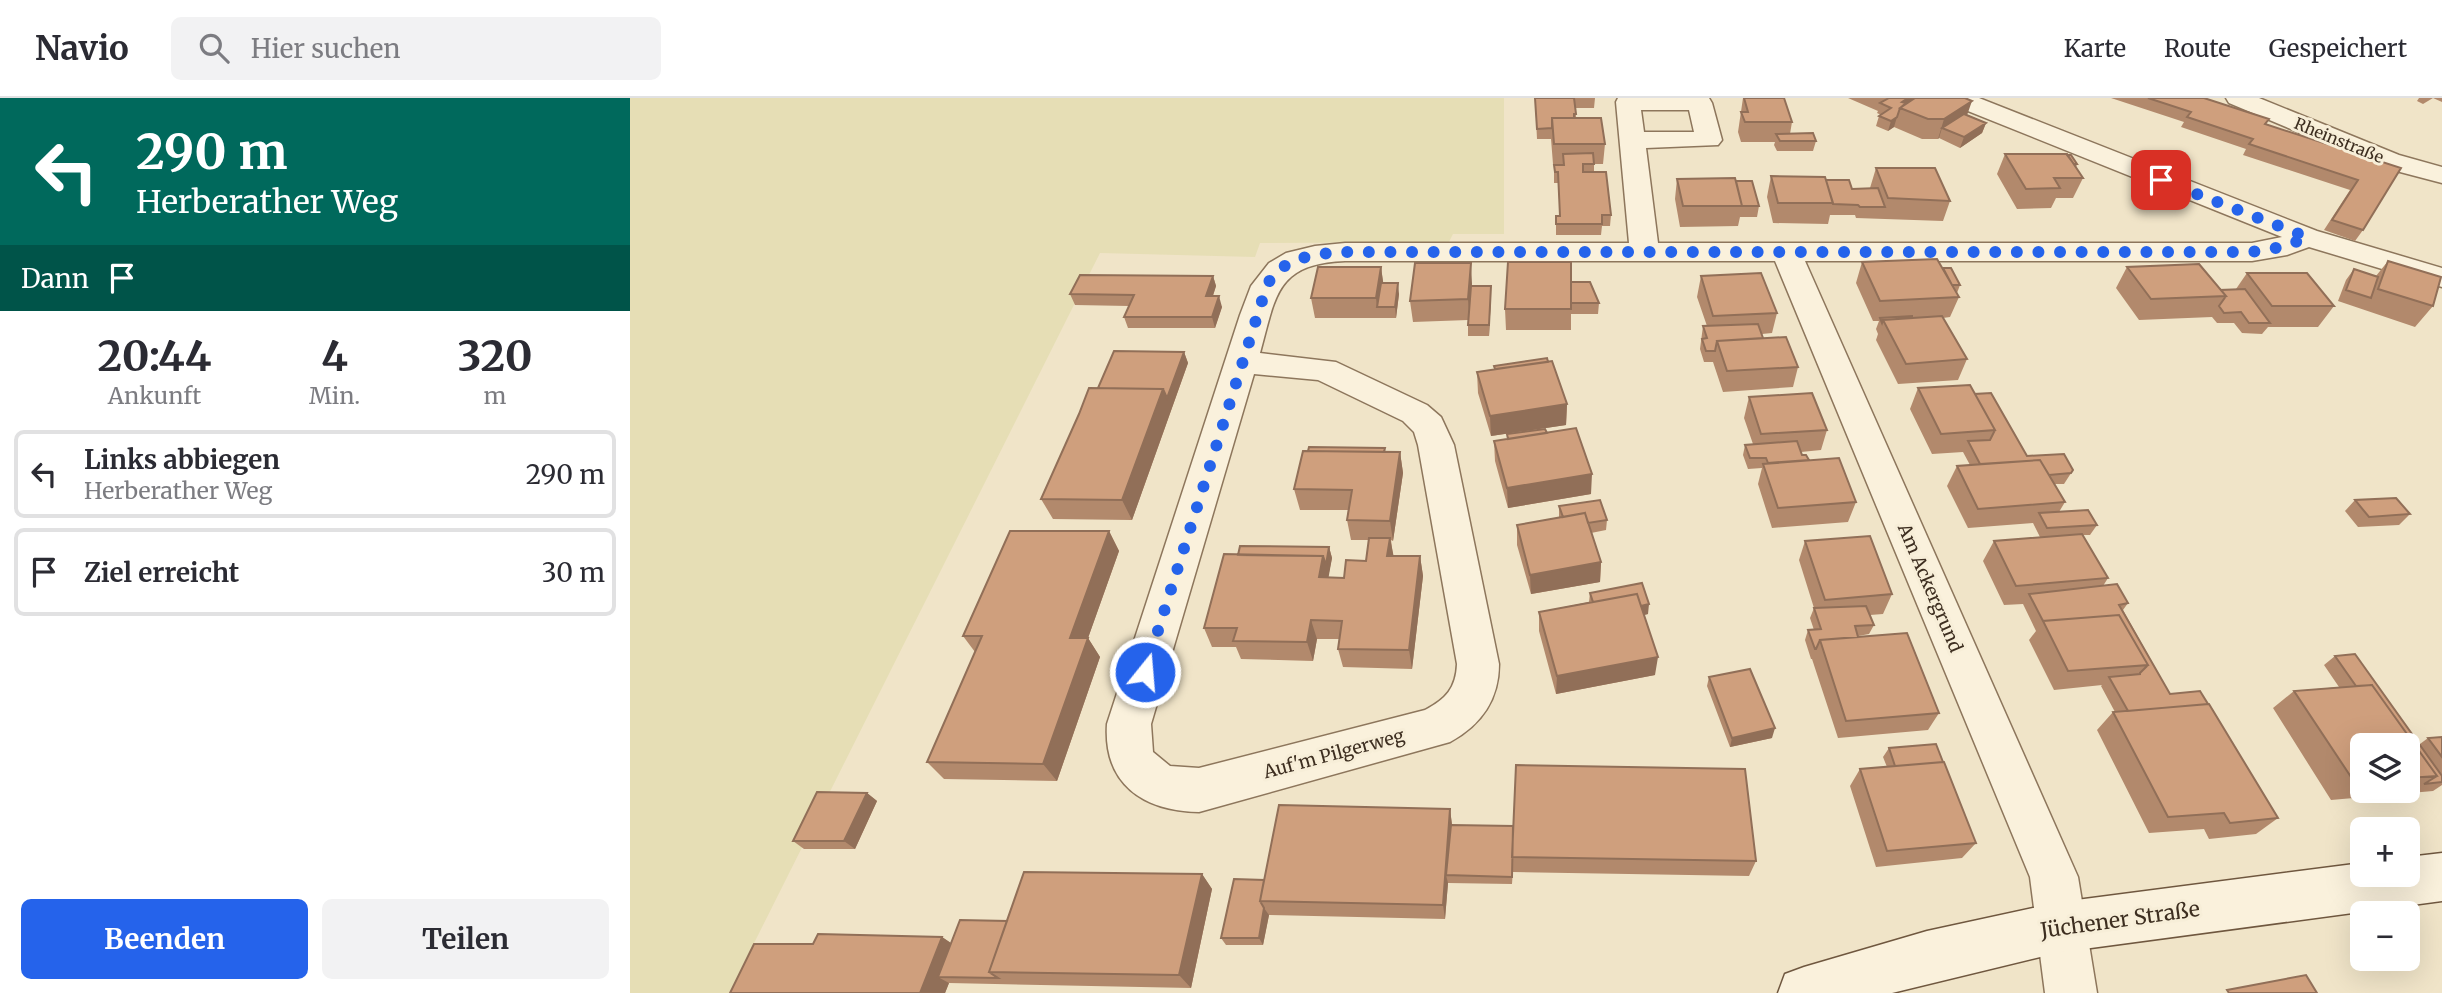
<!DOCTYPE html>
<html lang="de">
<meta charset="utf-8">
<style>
body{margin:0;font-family:Merriweather,serif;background:#f2f2f3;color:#2b2b33;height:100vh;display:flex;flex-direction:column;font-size:26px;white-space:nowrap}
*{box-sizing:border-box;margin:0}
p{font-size:23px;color:#7c7c81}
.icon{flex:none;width:38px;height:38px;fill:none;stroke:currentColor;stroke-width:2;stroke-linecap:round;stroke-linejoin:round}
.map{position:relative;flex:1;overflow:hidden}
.side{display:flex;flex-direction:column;background:#fff;width:630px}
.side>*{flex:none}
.top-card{background:#00695c;color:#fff;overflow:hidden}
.fabs{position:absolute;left:1720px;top:635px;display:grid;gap:14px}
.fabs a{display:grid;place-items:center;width:70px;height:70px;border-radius:10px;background:#fff;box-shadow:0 7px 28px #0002;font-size:35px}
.pin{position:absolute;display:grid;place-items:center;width:60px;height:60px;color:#fff;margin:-30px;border-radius:14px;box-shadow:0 4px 10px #0006}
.me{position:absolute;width:77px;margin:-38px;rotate:17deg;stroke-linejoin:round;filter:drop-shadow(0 0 5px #0008)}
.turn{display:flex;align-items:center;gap:24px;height:147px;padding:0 21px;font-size:32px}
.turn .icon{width:91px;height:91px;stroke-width:2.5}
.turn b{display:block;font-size:49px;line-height:60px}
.then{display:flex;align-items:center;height:66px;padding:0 21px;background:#0003;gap:14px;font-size:26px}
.eta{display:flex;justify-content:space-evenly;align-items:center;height:119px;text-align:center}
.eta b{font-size:42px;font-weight:700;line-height:49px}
.primary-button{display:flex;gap:14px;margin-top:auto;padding:14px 21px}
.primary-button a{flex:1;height:80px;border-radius:10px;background:#2563eb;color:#fff;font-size:28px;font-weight:700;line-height:80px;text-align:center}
.primary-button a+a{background:#f2f2f3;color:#2b2b33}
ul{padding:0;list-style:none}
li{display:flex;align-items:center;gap:21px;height:88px;margin:0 14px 10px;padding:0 7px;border:4px solid #e1e1e2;border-radius:10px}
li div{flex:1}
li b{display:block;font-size:26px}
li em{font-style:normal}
header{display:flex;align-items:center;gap:42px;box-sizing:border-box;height:98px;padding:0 35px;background:#fff;border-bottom:2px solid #e1e1e2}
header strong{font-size:33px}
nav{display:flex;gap:38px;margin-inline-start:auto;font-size:24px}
.search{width:490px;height:63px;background:#f2f2f3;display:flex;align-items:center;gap:18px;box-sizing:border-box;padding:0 24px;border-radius:10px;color:#7c7c81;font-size:26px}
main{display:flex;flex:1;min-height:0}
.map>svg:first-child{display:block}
</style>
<header>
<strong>Navio</strong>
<div class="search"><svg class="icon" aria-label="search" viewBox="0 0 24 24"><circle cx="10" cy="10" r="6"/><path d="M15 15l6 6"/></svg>Hier suchen</div>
<nav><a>Karte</a><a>Route</a><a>Gespeichert</a></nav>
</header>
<main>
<section class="side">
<div class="top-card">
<div class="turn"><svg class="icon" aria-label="left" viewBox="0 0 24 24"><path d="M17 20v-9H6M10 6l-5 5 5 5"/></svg><div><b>290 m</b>Herberather Weg</div></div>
<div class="then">Dann<svg class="icon" aria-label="arrive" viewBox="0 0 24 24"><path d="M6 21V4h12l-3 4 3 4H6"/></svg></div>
</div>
<div class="eta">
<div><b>20:44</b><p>Ankunft</p></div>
<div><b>4</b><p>Min.</p></div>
<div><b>320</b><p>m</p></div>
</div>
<ul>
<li><svg class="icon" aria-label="left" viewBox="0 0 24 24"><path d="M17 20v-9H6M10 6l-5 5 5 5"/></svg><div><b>Links abbiegen</b><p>Herberather Weg</p></div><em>290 m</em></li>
<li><svg class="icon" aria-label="arrive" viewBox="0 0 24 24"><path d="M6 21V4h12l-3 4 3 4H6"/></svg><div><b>Ziel erreicht</b></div><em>30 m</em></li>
</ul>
<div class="primary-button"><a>Beenden</a><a>Teilen</a></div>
</section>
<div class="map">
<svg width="1812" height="895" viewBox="0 0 1812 895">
<rect width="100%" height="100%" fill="#f0e4c8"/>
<path fill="#e6deb5" d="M 0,0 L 874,0 L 874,136 L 823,136 L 819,144 L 630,145 L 625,159 L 470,155 L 99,895 L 0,895 Z"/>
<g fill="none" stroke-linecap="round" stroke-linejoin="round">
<defs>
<path id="street" d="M 988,0 L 1079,0 L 1082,5 L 1092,42 L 1088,47 L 1016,50 L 1028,145 L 1622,145 L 1652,139 L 1318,5 L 1315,0 L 1349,0 L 1687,133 L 1812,170 L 1812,189 L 1679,149 L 1657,157 L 1622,163 L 1175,163 L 1448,779 L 1467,895 L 1415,895 L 1400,779 L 1145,163 L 715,163 C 646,166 646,197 630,255 L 706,264 L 797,307 L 811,319 L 824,347 L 869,566 C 869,602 851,627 820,644 L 569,714 C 513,713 473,686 477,626 L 610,217 L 621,188 L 639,165 L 656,155 L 685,148 L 715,145 L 999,145 L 986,4 ZM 1011,12 L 1059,12 L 1064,34 L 1014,34 ZM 624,276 L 688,282 L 773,323 L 784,334 L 788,347 L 827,566 C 826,590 816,601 795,612 L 569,670 L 540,668 L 523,654 L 521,626 Z
M 1596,0 L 1629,0 L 1769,57 L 1812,69 L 1812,85 L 1751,69 L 1599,5 Z"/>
<path id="secondary" d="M 1812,755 L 1812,803 L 1431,854 L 1262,895 L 1148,895 L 1155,876 L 1174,869 L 1297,833 L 1431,804 L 1732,765 L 1732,777 L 1778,777 L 1778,759 Z"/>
</defs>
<use href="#street" stroke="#8d765c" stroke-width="3"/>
<use href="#secondary" stroke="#6f573f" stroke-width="3"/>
<use href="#street" fill="#faf1dc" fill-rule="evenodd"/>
<use href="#secondary" fill="#faf1dc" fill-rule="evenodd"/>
</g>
<path fill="#b2896c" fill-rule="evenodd" d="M 905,0 L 965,0 L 964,10 L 946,10 L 946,20 L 975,46 L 973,66 L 964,66 L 964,74 L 981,117 L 980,128 L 972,128 L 971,137 L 926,137 L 926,118 L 930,118 L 928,85 L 924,85 L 924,67 L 932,66 L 923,66 L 921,41 L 907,41 Z
M 1113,0 L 1162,24 L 1160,36 L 1186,43 L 1183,53 L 1147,53 L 1144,47 L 1145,44 L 1111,44 L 1108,34 Z
M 1218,0 L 1283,0 L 1283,2 L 1338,17 L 1356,25 L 1352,35 L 1330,50 L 1309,40 L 1308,41 L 1292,41 L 1264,29 L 1258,33 L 1246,28 L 1249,18 L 1251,17 L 1247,15 L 1248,13 Z
M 1481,0 L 1576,0 L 1575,1 L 1636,27 L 1771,70 L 1733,132 L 1725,143 L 1694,132 L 1720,92 L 1613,57 L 1616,51 L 1551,29 L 1554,24 Z
M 1789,0 L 1803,0 L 1793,6 L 1787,3 Z
M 1803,0 L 1812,0 L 1812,4 Z
M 1375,56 L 1447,66 L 1446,70 L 1453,80 L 1443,100 L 1426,100 L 1421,110 L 1387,111 L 1367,76 Z
M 1246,70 L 1320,103 L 1313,123 L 1226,120 L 1225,117 L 1200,117 L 1198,126 L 1143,125 L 1137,99 L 1141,78 L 1196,82 L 1222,91 L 1240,90 Z
M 1047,81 L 1106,83 L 1129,108 L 1127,119 L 1110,119 L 1108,128 L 1050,129 L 1045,101 Z
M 1758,163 L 1803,208 L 1785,229 L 1708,203 L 1716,182 L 1724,171 L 1746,178 Z
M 1232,164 L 1313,170 L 1330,187 L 1327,195 L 1329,199 L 1320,219 L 1313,220 L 1337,261 L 1328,282 L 1268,286 L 1246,242 L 1248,236 L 1246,231 L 1249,223 L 1243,223 L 1226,185 Z
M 751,169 L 753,185 L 769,196 L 766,220 L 685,220 L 681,200 Z
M 1497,169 L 1591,192 L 1606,191 L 1617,175 L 1704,208 L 1688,229 L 1638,229 L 1632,236 L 1612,235 L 1604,225 L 1587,225 L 1582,219 L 1509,222 L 1486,190 Z
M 583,178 L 586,188 L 583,198 L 592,209 L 585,230 L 498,230 L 494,219 L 499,208 L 445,207 L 440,196 Z
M 1071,178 L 1147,215 L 1142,235 L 1132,236 L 1133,240 L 1168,269 L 1163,289 L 1093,294 L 1083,264 L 1074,264 L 1070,251 L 1073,228 L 1077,228 L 1067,199 Z
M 941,187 L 969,205 L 968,216 L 941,216 L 941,232 L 876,232 L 875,211 Z
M 842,188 L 861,198 L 859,238 L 838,238 L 838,222 L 783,224 L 780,203 Z
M 554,254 L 558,265 L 502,422 L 423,421 L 411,401 L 449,316 L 468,290 Z
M 864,268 L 937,306 L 936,327 L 861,338 L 848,295 L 847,274 L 864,272 Z
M 1288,290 L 1345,296 L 1397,358 L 1443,372 L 1434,386 L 1424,386 L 1435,404 L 1429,414 L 1467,427 L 1460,437 L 1453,437 L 1478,480 L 1473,488 L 1498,505 L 1493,512 L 1540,596 L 1648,720 L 1626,736 L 1579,741 L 1574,731 L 1519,735 L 1467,632 L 1483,614 L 1485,614 L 1471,588 L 1472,587 L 1424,592 L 1399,542 L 1406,533 L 1393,506 L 1374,507 L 1353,463 L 1364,443 L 1410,439 L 1403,425 L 1338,430 L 1317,388 L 1327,368 L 1340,367 L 1333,354 L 1302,356 L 1280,311 Z
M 1119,299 L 1197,332 L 1191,352 L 1171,354 L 1172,357 L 1226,404 L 1218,424 L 1142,430 L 1128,386 L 1132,370 L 1118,371 L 1113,357 L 1115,347 L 1123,346 L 1114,320 Z
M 917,335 L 961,396 L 878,410 L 865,363 L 864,343 L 877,341 L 877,336 Z
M 755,350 L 755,354 L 770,354 L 773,375 L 763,443 L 761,442 L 763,458 L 790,458 L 793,478 L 782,571 L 713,569 L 708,551 L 709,541 L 687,541 L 683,563 L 611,561 L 606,549 L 582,549 L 574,530 L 608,457 L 699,449 L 702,460 L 698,479 L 714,480 L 736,463 L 739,442 L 721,442 L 717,422 L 718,412 L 670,412 L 664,391 Z
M 1725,402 L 1780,416 L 1769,427 L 1728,429 L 1715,413 Z
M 929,408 L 977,422 L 976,432 L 961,435 L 971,464 L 970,484 L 901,496 L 887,447 L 887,427 L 929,420 Z
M 479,433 L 489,453 L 458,540 L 470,559 L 427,683 L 314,681 L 297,664 L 345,554 L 333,538 Z
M 1175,443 L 1262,496 L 1253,516 L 1240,517 L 1244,527 L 1239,536 L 1228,538 L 1309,615 L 1298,632 L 1208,640 L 1182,561 L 1181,561 L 1175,542 L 1178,532 L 1184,532 L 1180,520 L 1184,510 L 1169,462 Z
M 960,495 L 1018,516 L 1014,517 L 1025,577 L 926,596 L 909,533 L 909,514 L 959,504 Z
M 1705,558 L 1790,646 L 1798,640 L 1812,639 L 1812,687 L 1803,693 L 1701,702 L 1643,610 L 1664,593 L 1709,589 L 1694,567 ZM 1732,648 L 1778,648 L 1778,693 L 1732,693 Z
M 1079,579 L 1142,640 L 1100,649 L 1077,588 Z
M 1259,650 L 1346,745 L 1332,760 L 1246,769 L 1220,688 L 1230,671 L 1257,669 L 1253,659 Z
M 237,695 L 247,703 L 225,751 L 174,751 L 163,743 Z
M 820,711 L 822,727 L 1126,763 L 1119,778 L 883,774 L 883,771 L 882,786 L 818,785 L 815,821 L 639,817 L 633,847 L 596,847 L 591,840 L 634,782 Z
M 572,776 L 582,791 L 561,890 L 319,885 L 315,895 L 100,895 L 183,846 L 312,839 L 321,845 L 377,823 Z"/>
<path fill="#916f58" d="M 1278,0 L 1283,0 L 1281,7 L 1272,4 Z
M 1342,3 L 1335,23 L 1312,30 L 1309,40 L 1308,41 L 1314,21 Z
M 1267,19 L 1264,29 L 1258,33 L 1261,23 Z
M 1356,25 L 1352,35 L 1330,50 L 1334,39 Z
M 841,165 L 842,186 L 840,222 L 838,201 Z
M 751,169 L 754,190 L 747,209 L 746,200 Z
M 583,178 L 586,188 L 579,209 L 576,198 Z
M 768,185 L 769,196 L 766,220 L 765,209 Z
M 861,188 L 861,198 L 859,238 L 859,227 Z
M 589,198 L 592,209 L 585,230 L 582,219 Z
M 554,254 L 558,265 L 502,422 L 492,402 L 533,291 Z
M 937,306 L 936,327 L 861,338 L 860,318 Z
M 770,354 L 773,375 L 763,443 L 760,423 Z
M 962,376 L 961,396 L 878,410 L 877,390 Z
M 479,433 L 489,453 L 458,540 L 470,559 L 427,683 L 413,666 L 440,540 Z
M 760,440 L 764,460 L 757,458 Z
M 699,449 L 702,460 L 695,499 L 689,479 L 693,458 Z
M 790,458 L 793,478 L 782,571 L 779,552 Z
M 971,464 L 970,484 L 901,496 L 900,477 Z
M 1019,506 L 1018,516 L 1005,519 L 1007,509 Z
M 681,522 L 687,541 L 683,563 L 677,544 Z
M 1028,559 L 1025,577 L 926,596 L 927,578 Z
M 1145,630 L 1142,640 L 1100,649 L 1102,640 Z
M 237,695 L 247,703 L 225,751 L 214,743 Z
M 820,711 L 822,727 L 816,777 L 818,785 L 815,821 L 813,807 Z
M 572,776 L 582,791 L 561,890 L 549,877 Z
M 634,810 L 639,817 L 633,847 L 629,840 Z
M 312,839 L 331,852 L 308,879 L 319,885 L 315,895 L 290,895 Z"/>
<path fill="#cf9f7d" stroke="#916f58" stroke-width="2" d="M 905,0 L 944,0 L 946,16 L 944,16 L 944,20 L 922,20 L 922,30 L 907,31 Z
M 1114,0 L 1154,0 L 1162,24 L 1115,24 L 1111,14 L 1118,14 Z
M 1259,0 L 1278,0 L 1272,4 L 1276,5 L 1270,10 L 1267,19 L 1261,23 L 1249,18 L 1261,10 L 1250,5 Z
M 1285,0 L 1335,0 L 1342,3 L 1314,21 L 1298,21 L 1270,10 Z
M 1518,0 L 1574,0 L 1639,21 L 1635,26 L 1771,70 L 1733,132 L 1702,122 L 1728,82 L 1619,46 L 1623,41 L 1557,19 L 1561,14 Z
M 1334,16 L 1356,25 L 1334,39 L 1312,30 Z
M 922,20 L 971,20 L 975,46 L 924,46 Z
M 1183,35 L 1186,43 L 1150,43 L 1146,36 Z
M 963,55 L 964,66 L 953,66 L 953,74 L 976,74 L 981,117 L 972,117 L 972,126 L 926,126 L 926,118 L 930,118 L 928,74 L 925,74 L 924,67 L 934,67 L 933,56 Z
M 1375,56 L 1437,56 L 1453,80 L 1424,80 L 1430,90 L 1396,91 Z
M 1437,57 L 1441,57 L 1447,66 L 1444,66 Z
M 1246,70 L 1305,70 L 1320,103 L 1258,100 Z
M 1141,78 L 1195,79 L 1203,105 L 1148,105 Z
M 1105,80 L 1112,108 L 1053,108 L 1047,81 Z
M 1196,82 L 1219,82 L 1222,91 L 1248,90 L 1255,109 L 1230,109 L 1228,107 L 1203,106 Z
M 1106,83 L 1122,83 L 1129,108 L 1112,108 Z
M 1307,161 L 1329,199 L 1250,203 L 1232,164 Z
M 1758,163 L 1811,179 L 1803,208 L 1748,191 Z
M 878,164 L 941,164 L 941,211 L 875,211 Z
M 785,165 L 841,165 L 838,201 L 780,203 Z
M 1569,166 L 1596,198 L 1521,201 L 1497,169 Z
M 688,169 L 751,169 L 746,200 L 681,200 Z
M 1313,170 L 1321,170 L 1330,187 L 1322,187 Z
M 1724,171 L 1748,179 L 1741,200 L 1716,192 Z
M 1131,175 L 1147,215 L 1083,218 L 1071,178 Z
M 1617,175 L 1677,175 L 1704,208 L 1642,208 Z
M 450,177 L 583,178 L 576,198 L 589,198 L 582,219 L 494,219 L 504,197 L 440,196 Z
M 941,184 L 960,184 L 969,205 L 941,205 Z
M 751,185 L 768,185 L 765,209 L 747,209 Z
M 841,188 L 861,188 L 859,227 L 838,227 Z
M 1615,191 L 1640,225 L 1619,225 L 1611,214 L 1594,215 L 1589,208 L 1596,198 L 1591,192 Z
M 1282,218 L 1282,220 L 1253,222 L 1252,225 L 1250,220 Z
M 1312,218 L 1337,261 L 1276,266 L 1253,222 Z
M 1128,226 L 1133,240 L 1087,243 L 1085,253 L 1076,253 L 1072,241 L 1077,240 L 1073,228 Z
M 1156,239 L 1168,269 L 1097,273 L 1087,243 Z
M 484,253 L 554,254 L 537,300 L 533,291 L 468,290 Z
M 917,260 L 918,264 L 865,271 L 864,268 Z
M 922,263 L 937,306 L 860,318 L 847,274 Z
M 1340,287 L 1365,332 L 1311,336 L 1288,290 Z
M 459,290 L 533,291 L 492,402 L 411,401 L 449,316 Z
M 1182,295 L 1197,332 L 1131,336 L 1119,299 Z
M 1361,295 L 1397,358 L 1434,356 L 1443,372 L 1441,375 L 1419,377 L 1410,362 L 1350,366 L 1338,343 L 1360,342 L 1365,332 L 1345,296 Z
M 946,330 L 962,376 L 877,390 L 864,343 Z
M 915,331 L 917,335 L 878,341 L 877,336 Z
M 1167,343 L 1172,357 L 1176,357 L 1179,362 L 1138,365 L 1136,360 L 1120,360 L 1115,347 Z
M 679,349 L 755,350 L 754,354 L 678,353 Z
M 673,353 L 770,354 L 760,423 L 717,422 L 722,392 L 664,391 Z
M 1209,360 L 1226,404 L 1148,410 L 1133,366 Z
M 1410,362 L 1435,404 L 1348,411 L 1327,368 Z
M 1766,400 L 1780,416 L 1739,419 L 1725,402 Z
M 970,402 L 977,422 L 958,425 L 955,415 L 933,419 L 929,408 Z
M 1458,412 L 1467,427 L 1417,430 L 1409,415 Z
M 955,415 L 971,464 L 900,477 L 887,427 Z
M 380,433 L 479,433 L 440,540 L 458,540 L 413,666 L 297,664 L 352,538 L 333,538 Z
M 1452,436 L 1478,480 L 1386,488 L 1364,443 Z
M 1240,438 L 1262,496 L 1195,502 L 1175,443 Z
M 739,440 L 760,440 L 757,458 L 790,458 L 779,552 L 708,551 L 712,523 L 681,522 L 677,544 L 603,543 L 607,530 L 574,530 L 594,456 L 693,458 L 689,479 L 714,480 L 716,462 L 736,463 Z
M 610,448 L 699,449 L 696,467 L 693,458 L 608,457 Z
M 1012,485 L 1019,506 L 1011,508 L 1007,496 L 963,504 L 960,495 Z
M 1487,486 L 1498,505 L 1489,507 L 1540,596 L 1570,593 L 1578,606 L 1498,613 L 1479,579 L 1510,576 L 1510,575 L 1518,567 L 1489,517 L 1413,523 L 1399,496 Z
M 1007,496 L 1028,559 L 927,578 L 909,514 Z
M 1236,508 L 1244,527 L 1225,528 L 1228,539 L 1190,542 L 1186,551 L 1185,551 L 1178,532 L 1191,531 L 1184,510 Z
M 1489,517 L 1518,567 L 1438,573 L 1413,523 Z
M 1277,535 L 1309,615 L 1216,623 L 1190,542 Z
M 1725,556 L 1812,678 L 1812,684 L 1794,686 L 1807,678 L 1742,587 L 1726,588 L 1705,558 Z
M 1120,571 L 1145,630 L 1102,640 L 1079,579 Z
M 1742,587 L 1807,678 L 1778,680 L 1778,648 L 1732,648 L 1732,685 L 1725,685 L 1664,593 Z
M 1579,606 L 1648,720 L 1600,725 L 1594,715 L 1538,719 L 1483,614 Z
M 1812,639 L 1812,659 L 1798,640 Z
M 1306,646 L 1313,664 L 1265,668 L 1259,650 Z
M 1314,664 L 1346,745 L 1257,753 L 1230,671 Z
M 886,667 L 1115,671 L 1126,763 L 882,759 Z
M 187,694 L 237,695 L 214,743 L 163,743 Z
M 649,707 L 820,711 L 813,807 L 630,803 Z
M 821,727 L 883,728 L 882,779 L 816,777 Z
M 394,774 L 572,776 L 549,877 L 359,874 Z
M 604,781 L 634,782 L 630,803 L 634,810 L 629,840 L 591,840 Z
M 330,822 L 377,823 L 359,874 L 368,880 L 308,879 Z
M 188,836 L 312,839 L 290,895 L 100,895 L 124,846 L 183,846 Z
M 1676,877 L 1687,895 L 1599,895 L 1597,892 Z"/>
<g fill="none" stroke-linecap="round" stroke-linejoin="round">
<path stroke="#2563eb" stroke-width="12" stroke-dasharray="0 21.6" d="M 515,574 L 637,187 C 653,158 686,156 715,154 L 1622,154 L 1657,148 L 1677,139 L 1531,82"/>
</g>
<g text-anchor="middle" stroke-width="6" stroke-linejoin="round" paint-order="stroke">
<g font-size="16" fill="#3d2e20" stroke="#f7eed8">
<text transform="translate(1709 42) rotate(22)" y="6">Rheinstraße</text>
</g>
<g font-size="18" fill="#3d2e20" stroke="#f7eed8">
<text transform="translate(1300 490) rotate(67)" y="6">Am Ackergrund</text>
<text transform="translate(704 656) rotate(-15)" y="6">Auf'm Pilgerweg</text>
</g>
<g font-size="21" fill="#3d2e20" stroke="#f7eed8">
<text transform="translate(1490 822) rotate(-8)" y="7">Jüchener Straße</text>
</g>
</g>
</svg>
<div class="fabs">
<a><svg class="icon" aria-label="layers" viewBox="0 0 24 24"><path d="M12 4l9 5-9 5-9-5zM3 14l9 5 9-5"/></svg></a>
<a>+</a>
<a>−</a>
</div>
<div class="pin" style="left:1531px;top:82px;background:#d93025"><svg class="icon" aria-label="arrive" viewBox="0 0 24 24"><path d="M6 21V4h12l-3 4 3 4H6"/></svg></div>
<svg class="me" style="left:515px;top:574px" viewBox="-20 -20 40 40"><circle r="17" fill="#2563eb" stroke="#fff" stroke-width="3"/><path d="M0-11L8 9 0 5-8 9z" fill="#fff"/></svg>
</div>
</main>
